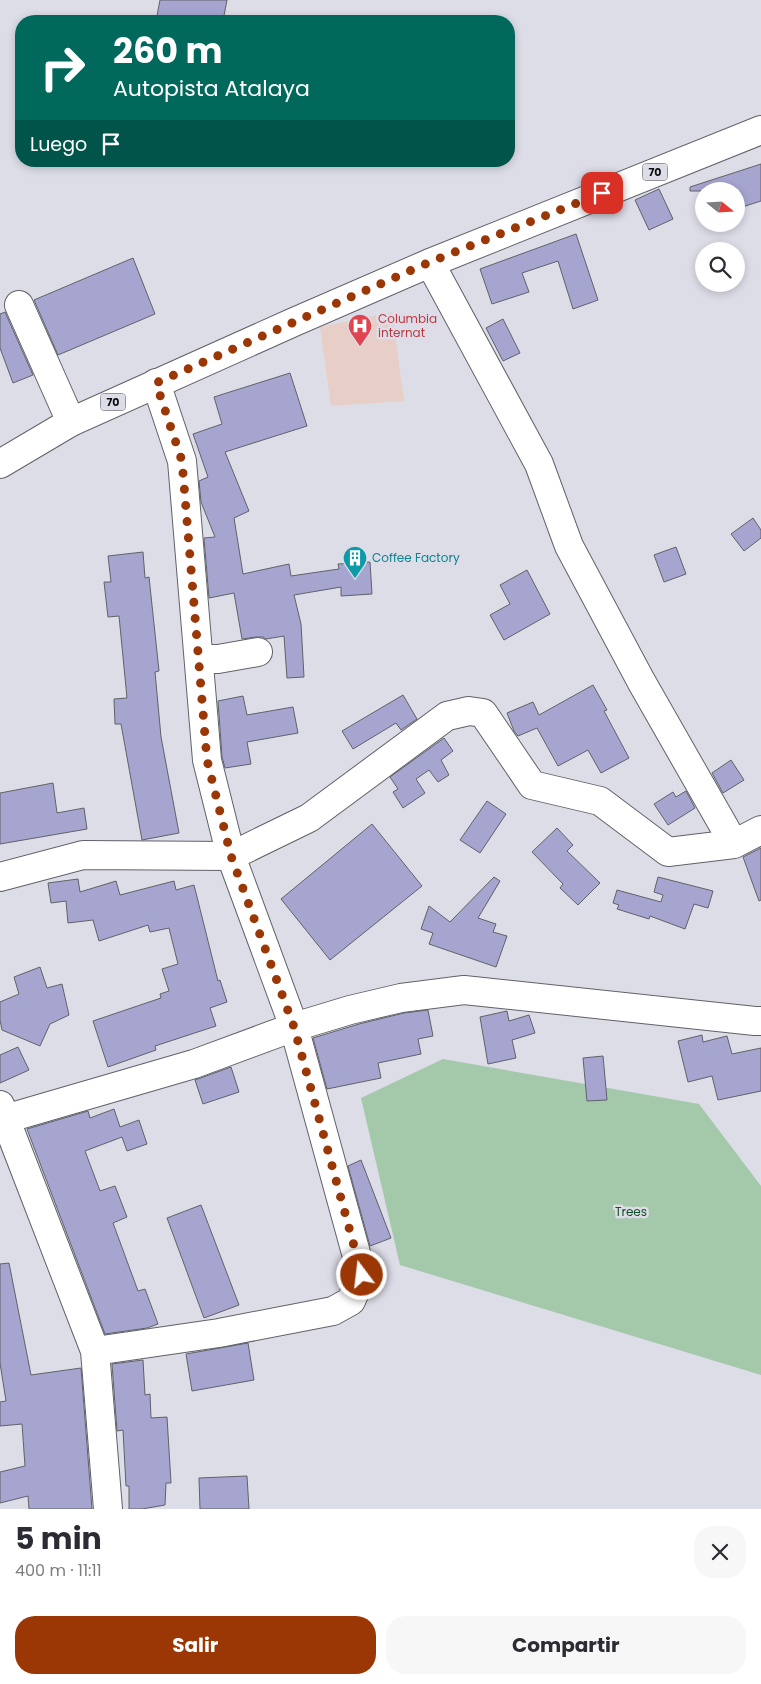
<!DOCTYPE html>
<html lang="es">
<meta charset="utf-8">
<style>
body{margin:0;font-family:Poppins,sans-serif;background:#f7f7f7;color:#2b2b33;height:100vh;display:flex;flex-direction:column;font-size:19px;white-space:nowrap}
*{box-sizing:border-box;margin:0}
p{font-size:16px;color:#7c7c81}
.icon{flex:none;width:28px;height:28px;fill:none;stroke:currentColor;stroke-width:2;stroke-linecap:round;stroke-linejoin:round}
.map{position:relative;height:1509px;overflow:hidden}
.details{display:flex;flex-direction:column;background:#fff;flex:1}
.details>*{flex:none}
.hud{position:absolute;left:15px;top:15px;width:500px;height:152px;border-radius:20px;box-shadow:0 2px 8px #0003;background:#00695c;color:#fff;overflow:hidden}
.needle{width:32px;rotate:108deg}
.controls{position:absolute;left:695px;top:182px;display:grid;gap:10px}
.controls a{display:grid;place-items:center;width:50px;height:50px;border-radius:50%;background:#fff;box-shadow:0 2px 8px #0003;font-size:25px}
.pin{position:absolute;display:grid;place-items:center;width:42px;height:42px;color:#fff;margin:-21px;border-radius:10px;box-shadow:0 2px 8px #0006}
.me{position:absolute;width:55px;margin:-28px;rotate:345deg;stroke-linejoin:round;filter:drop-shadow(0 0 4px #0008)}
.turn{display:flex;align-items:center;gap:18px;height:105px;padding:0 15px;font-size:22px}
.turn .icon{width:65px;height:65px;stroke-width:2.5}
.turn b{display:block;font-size:35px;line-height:42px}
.then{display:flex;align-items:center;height:48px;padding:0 15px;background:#0003;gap:10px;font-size:19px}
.round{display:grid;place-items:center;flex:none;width:52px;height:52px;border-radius:20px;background:#f7f7f7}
.headline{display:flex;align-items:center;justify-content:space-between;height:85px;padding:0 15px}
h1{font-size:30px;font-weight:700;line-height:38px}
.primary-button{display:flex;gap:10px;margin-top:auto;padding:10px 15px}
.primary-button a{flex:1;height:58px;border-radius:20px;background:#9b3605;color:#fff;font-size:20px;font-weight:700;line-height:58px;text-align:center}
.primary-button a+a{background:#f7f7f7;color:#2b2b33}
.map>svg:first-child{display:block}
</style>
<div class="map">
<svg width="761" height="1509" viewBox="0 0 761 1509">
<rect width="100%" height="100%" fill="#dddde8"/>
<path fill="#e7cec6" d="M 392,312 L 404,401 L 331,406 L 320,327 Z"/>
<path fill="#a4c8aa" d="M 443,1059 L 699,1104 L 761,1186 L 761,1375 L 400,1265 L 361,1098 Z"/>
<path fill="#a5a5d0" stroke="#61616a" d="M 160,0 L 227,0 L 223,21 L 156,21 Z
M 761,164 L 761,201 L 736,209 L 736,191 L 690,191 L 690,187 Z
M 659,189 L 673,219 L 649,230 L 635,200 Z
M 576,234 L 598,300 L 573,309 L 558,261 L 522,273 L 529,292 L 492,304 L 480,269 Z
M 133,258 L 155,314 L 58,355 L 34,300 Z
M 5,312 L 33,375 L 13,383 L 0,348 L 0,314 Z
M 503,319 L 520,353 L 503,361 L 486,328 Z
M 290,373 L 307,426 L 225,452 L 249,511 L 234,518 L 243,574 L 289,564 L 291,576 L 339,569 L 338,564 L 370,562 L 372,594 L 341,596 L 341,587 L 294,595 L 301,624 L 304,677 L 287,678 L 284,636 L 266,639 L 263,637 L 256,637 L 242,639 L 234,593 L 209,598 L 204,538 L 215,537 L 201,502 L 199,481 L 208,477 L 193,434 L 222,424 L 214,397 Z
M 753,518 L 761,530 L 761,538 L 744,551 L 731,534 Z
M 676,547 L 686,574 L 664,582 L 654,555 Z
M 143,552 L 145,578 L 149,577 L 159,671 L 155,672 L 161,737 L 179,833 L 142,840 L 121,724 L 115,724 L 114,699 L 127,698 L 119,616 L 108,617 L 104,582 L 111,582 L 108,556 Z
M 527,570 L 550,614 L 504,640 L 490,615 L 510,604 L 500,585 Z
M 593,685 L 607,710 L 604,711 L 629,758 L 601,773 L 588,750 L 558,766 L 537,728 L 518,736 L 514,731 L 507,713 L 533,702 L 539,715 Z
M 403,695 L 417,719 L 401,730 L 396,723 L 353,749 L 342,731 Z
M 243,696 L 247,715 L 293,707 L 298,733 L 247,742 L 251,764 L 225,768 L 222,757 L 218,701 Z
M 444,738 L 453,751 L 441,760 L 449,775 L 438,782 L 429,770 L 416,779 L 425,793 L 403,808 L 393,792 L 398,789 L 390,777 Z
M 731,760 L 744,780 L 723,793 L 712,773 Z
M 53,783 L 57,813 L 84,808 L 87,829 L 0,844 L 0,793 Z
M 686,791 L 695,808 L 668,825 L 654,804 L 673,792 L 676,797 Z
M 487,801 L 506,814 L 480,853 L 460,840 Z
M 372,824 L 422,886 L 330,960 L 281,899 Z
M 557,828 L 573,845 L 567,851 L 600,883 L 578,905 L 560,888 L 563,884 L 532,852 Z
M 761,848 L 761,900 L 759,901 L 743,857 Z
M 494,877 L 500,881 L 478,918 L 496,924 L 493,932 L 507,936 L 496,967 L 429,944 L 433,933 L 421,929 L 429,906 L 450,922 Z
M 658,877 L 713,891 L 708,908 L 694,904 L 685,929 L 650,916 L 649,919 L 617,909 L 619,905 L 613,903 L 617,890 L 661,902 L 663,895 L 654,892 Z
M 78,879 L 80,892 L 116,881 L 120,895 L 174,881 L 176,890 L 194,885 L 218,981 L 220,980 L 227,1002 L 210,1008 L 216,1026 L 155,1046 L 156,1050 L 108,1067 L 93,1021 L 161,998 L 160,994 L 169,991 L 162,969 L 178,964 L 169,928 L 150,932 L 148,925 L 99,941 L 93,920 L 68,923 L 66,901 L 51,903 L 48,883 Z
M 40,967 L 47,988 L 62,984 L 69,1015 L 50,1024 L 40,1046 L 2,1030 L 0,1020 L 0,1002 L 19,994 L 14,977 Z
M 428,1010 L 433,1036 L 418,1039 L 421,1054 L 378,1063 L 381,1078 L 327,1089 L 313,1038 L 359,1024 L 404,1013 Z
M 507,1011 L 509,1021 L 529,1015 L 535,1033 L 512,1040 L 516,1058 L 488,1064 L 480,1017 Z
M 702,1035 L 703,1042 L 727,1036 L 732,1054 L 761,1048 L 761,1091 L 718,1100 L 712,1076 L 688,1082 L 678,1041 Z
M 18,1047 L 29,1070 L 0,1083 L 0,1055 Z
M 603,1056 L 607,1100 L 587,1101 L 583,1058 Z
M 231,1067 L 239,1092 L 203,1104 L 195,1080 Z
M 114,1109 L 120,1127 L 139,1120 L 147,1144 L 127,1151 L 122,1137 L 85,1151 L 100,1191 L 115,1186 L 127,1217 L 113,1223 L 138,1291 L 145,1289 L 158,1324 L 147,1328 L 105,1334 L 27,1129 L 88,1111 L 90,1118 Z
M 361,1160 L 391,1238 L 370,1246 L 348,1166 Z
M 201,1205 L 239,1305 L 204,1318 L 167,1218 Z
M 9,1263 L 31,1375 L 81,1368 L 92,1509 L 29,1509 L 28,1496 L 0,1503 L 0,1472 L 25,1466 L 22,1424 L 0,1426 L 0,1402 L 6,1401 L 0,1363 L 0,1264 Z
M 248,1343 L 254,1380 L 192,1391 L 186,1354 Z
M 143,1360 L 145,1395 L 150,1394 L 151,1418 L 167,1417 L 171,1483 L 166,1483 L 165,1505 L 142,1509 L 129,1509 L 129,1486 L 126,1486 L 123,1430 L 117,1431 L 112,1364 Z
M 247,1476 L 249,1509 L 200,1509 L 199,1478 Z"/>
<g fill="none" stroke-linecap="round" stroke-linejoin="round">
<defs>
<path id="minor" d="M 430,263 L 539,464 L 569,546 L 641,681 L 734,844
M 19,305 L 71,422
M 199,659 L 218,659 L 258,652
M 0,877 L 83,855 L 231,856 L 309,818 L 447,716 L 469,711 L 483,713 L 532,785 L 600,801 L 668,852 L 734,844 L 761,830
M 0,1105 L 95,1351 L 108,1509
M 5,1119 L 194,1064 L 294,1027 L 350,1010 L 401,998 L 464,990 L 755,1021 L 761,1021
M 95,1351 L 219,1333 L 333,1311 L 351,1301 L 362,1275 L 294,1027 L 231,856 L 207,760 L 182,461 L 156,383"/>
<path id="primary" d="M 0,464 L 71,422 L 294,322 L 430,263 L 761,130"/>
</defs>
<use href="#minor" stroke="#61616b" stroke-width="30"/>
<use href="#primary" stroke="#61616b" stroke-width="30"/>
<use href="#minor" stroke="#fff" stroke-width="28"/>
<use href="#primary" stroke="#fff" stroke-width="28"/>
</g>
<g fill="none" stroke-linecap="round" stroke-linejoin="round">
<path stroke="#9b3605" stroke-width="9" stroke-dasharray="0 16.2" d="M 362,1275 L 294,1027 L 231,856 L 207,760 L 182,461 L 156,383 L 430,262 L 602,193"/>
</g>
<defs>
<symbol id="hospital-pin" viewBox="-11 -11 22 30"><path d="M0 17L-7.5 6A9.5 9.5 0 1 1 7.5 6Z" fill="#e0444e" stroke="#dddde8"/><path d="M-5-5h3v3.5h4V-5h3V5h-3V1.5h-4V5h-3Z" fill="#fff"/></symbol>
<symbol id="building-pin" viewBox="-11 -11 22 30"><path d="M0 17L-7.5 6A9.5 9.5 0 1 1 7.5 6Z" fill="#0f9aa8" stroke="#dddde8"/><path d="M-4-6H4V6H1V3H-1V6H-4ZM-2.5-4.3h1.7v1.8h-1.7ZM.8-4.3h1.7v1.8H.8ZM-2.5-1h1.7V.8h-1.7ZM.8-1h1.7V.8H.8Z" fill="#fff"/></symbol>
</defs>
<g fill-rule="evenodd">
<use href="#hospital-pin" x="346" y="312" width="28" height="38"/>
<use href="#building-pin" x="341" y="544" width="28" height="38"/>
</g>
<g text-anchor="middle" stroke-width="5" stroke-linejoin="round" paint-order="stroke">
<g fill="#dddde8" stroke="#4b4b51" stroke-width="1">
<rect x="642.5" y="163.5" width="25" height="17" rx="4"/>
<rect x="100.5" y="393.5" width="25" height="17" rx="4"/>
</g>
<g font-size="11" font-weight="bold" fill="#0c0c10">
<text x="655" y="176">70</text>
<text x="113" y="406">70</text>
</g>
<g font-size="12" fill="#be3a42" stroke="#dddde8" text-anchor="start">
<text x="378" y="323">Columbia<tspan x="378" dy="14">internat</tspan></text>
</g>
<g font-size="12" fill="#0d838f" stroke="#dddde8" text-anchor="start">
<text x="372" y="562">Coffee Factory</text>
</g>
<g font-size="12" fill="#124e26" stroke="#dddde8">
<text x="631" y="1216">Trees</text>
</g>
</g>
</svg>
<div class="controls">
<a><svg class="needle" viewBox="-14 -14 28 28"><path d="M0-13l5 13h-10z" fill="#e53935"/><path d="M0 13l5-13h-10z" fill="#7c7c81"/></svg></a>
<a><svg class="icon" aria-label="search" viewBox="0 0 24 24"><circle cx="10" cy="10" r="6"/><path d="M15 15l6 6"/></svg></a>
</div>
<div class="pin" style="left:602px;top:193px;background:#d93025"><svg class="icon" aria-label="arrive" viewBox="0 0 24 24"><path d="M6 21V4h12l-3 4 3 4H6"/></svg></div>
<svg class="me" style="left:362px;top:1275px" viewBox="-20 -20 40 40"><circle r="17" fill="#9b3605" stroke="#fff" stroke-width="3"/><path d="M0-11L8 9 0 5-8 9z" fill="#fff"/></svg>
<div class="hud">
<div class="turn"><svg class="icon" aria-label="right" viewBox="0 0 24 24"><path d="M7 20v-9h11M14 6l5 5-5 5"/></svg><div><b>260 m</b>Autopista Atalaya</div></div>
<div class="then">Luego<svg class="icon" aria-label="arrive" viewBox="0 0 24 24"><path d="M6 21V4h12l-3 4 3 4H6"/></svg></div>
</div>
</div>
<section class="details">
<div class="headline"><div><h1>5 min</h1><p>400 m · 11:11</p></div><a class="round"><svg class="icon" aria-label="close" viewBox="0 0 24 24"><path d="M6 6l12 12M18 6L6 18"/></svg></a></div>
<div class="primary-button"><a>Salir</a><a>Compartir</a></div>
</section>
